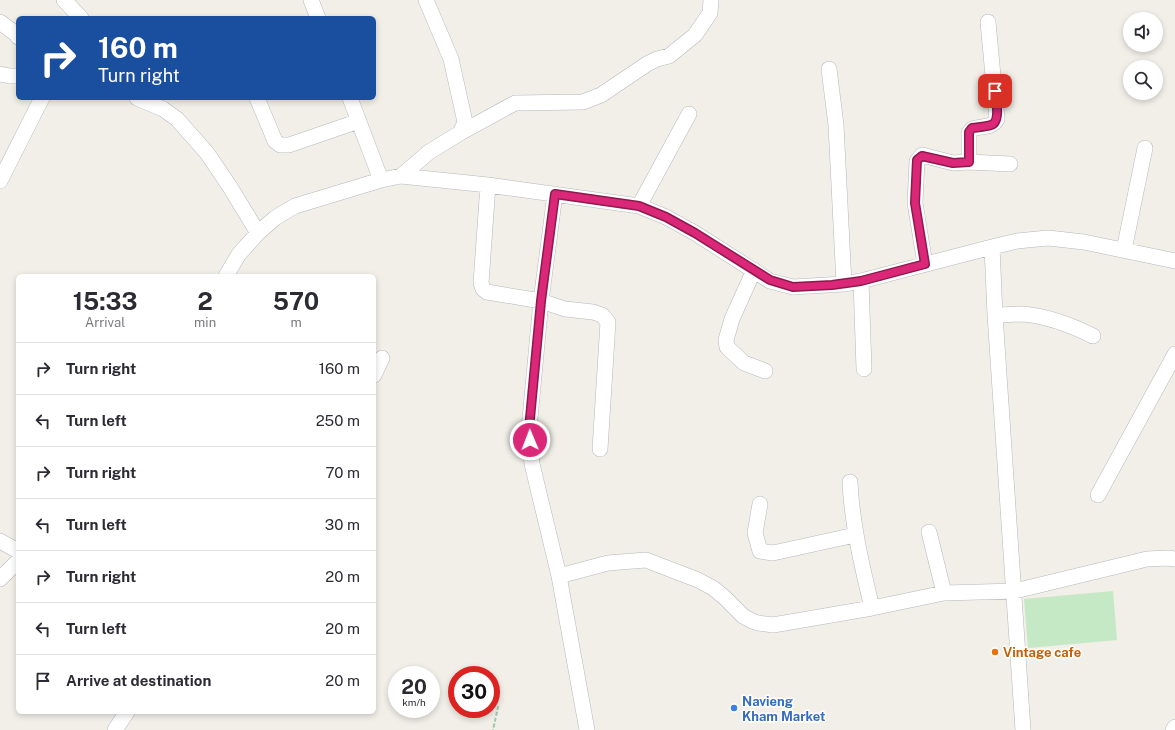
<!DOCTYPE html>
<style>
body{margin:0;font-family:"Public Sans",sans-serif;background:#f7f7f7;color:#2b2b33;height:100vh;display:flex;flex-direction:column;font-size:15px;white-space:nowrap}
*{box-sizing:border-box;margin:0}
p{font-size:13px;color:#7c7c81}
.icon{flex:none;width:22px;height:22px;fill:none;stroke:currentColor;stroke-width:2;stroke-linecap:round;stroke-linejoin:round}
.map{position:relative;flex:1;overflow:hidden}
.side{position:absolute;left:16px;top:274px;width:360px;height:440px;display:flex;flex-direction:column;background:#fff;border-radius:6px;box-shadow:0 2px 6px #0003}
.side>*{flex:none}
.banner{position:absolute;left:16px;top:16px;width:360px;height:84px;border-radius:6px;box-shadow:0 2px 6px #0003;background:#1a4fa0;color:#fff;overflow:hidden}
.tools{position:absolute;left:1123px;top:12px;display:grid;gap:8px}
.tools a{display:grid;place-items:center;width:40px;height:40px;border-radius:50%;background:#fff;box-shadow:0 2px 6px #0003;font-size:20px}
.speed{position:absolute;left:388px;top:666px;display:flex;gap:8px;font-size:20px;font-weight:700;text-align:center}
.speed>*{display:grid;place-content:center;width:52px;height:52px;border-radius:50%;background:#fff;box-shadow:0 2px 6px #0003;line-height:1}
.speed small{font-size:10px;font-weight:400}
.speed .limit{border:6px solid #d22;background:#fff;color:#111}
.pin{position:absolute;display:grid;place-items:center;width:34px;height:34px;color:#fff;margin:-17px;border-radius:8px;box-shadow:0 2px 6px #0006}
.me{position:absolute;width:44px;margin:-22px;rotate:359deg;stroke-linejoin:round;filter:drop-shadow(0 0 3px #0008)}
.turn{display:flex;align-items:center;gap:14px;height:84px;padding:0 16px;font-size:18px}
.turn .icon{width:52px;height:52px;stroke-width:2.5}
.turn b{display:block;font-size:28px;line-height:34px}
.eta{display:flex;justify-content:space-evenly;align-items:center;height:68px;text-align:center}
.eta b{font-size:24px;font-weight:700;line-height:28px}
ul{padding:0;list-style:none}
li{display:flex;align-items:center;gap:12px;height:52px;padding:0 16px;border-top:1px solid #e1e1e2}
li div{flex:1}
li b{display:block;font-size:15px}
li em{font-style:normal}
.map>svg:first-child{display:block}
</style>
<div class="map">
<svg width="1175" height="730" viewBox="0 0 1175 730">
<rect width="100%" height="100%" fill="#f1efe8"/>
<path fill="#c5e8c5" d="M 1113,591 L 1117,640 L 1028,648 L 1024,599 Z"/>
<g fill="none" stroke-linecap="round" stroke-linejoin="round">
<defs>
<path id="minor" d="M 64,0 L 81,18
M 311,0 L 318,18
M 0,22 L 16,34 L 18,37
M 829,69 L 836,125 L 844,284
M 0,74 L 10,76 L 18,76
M 137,98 L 163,109 L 177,119 L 207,153 L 230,187 L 258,233
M 257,98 L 275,141 L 280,145 L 289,145 L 359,121
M 350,98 L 381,180
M 460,133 L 515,103 L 583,102 L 601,95 L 647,64 L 657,59 L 669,56 L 695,35 L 710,13 L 711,0
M 969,162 L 969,133 L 972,129 C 981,126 993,128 997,119 L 988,22
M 401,176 L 429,152 L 460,133 L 465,122 L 451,59 L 426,0
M 0,181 L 42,98
M 488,185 L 481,283 L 483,289 L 487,292 L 541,301 L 565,309 L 593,312 L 602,315 L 608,322 L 600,449
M 555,194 L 541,301 L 529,429 L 532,464 L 559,576 L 587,730
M 639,206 L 689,114
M 992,247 L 995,315 L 1023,730
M 1124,250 L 1145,148
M 925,264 L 915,203 L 917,161 L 922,155 L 953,163 L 969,162 L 1010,164
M 754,270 L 732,319 L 726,340 L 727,347 L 744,363 L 765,371
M 226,276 L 239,254 L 258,233 L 275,218 L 295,206 L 381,180 L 401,176 L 488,185 L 639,206 L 666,217 L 695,233 L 770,281 L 793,287 L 844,284 L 861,281 L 992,247 L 1017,241 L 1048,238 L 1084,242 L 1175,261
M 861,281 L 864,369
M 995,315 C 1004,315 1014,314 1023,314 C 1047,316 1071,325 1093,336
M 374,375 L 382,358
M 850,482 C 852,525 862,566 872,608
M 1098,495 L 1175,354
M 760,504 L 755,533 L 760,551 L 773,553 L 855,535
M 929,532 L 944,593
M 0,541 L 18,551
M 559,576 L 608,563 L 646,560 L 698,580 L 713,588 L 724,597 L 743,616 L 752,621 L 758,623 L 773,625 L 872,608 L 944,593 L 1015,591 L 1147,559 L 1168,558 L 1175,559
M 0,579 L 18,561
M 115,730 L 127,712
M 1173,730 L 1175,727"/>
</defs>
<use href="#minor" stroke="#b5b8bc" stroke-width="16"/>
<path stroke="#9cc7a9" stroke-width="2" stroke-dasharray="4 2" stroke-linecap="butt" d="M 491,706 L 498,707 L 493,730"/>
<use href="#minor" stroke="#fff" stroke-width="15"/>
</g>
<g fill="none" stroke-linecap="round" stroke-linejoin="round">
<defs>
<path id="route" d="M 530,440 L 529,429 L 541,301 L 555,194 L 639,206 L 666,217 L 695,233 L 770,280 L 793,287 L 832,285 L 861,281 L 925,264 L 915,203 L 917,160 L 922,156 L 953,163 L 969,162 L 969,132 L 972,128 C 978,127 985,127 991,125 C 1001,122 996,99 995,91"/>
</defs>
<use href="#route" stroke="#8e194d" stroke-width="10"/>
<use href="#route" stroke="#db2777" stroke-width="7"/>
</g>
<circle fill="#e8710a" stroke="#fff" stroke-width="1.5" cx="995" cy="652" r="4"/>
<circle fill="#3f7fe0" stroke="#fff" stroke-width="1.5" cx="734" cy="708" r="4"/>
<g text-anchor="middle" stroke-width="3" stroke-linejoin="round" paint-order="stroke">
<g font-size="13" font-weight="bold" fill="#c56008" stroke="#fff" text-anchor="start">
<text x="1003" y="657">Vintage cafe</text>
</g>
<g font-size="13" font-weight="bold" fill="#366cbe" stroke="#fff" text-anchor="start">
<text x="742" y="706">Navieng<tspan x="742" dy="15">Kham Market</tspan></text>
</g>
</g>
</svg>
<div class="tools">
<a><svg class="icon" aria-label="sound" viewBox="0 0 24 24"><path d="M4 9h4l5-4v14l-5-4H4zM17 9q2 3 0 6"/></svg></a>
<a><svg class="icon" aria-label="search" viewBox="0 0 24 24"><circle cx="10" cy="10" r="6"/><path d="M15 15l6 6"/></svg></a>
</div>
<div class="speed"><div>20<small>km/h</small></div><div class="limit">30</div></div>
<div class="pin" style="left:995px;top:91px;background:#d93025"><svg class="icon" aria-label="arrive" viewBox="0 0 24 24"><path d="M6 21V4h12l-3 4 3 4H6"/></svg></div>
<svg class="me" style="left:530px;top:440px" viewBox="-20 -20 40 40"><circle r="17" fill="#db2777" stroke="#fff" stroke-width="3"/><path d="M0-11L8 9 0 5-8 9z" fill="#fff"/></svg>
<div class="banner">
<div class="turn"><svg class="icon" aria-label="right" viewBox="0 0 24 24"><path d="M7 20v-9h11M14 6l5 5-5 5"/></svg><div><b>160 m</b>Turn right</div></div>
</div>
<section class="side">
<div class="eta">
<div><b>15:33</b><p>Arrival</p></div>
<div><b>2</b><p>min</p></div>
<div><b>570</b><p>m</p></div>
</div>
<ul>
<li><svg class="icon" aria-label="right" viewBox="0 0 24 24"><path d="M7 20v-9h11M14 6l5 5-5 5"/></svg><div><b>Turn right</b></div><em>160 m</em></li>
<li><svg class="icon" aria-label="left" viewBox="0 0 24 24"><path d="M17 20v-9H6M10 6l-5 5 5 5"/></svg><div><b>Turn left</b></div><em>250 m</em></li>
<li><svg class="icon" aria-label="right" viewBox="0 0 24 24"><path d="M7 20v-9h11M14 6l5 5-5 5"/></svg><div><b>Turn right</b></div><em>70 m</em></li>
<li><svg class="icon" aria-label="left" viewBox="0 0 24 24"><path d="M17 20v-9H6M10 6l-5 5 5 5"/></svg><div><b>Turn left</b></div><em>30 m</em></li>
<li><svg class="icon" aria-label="right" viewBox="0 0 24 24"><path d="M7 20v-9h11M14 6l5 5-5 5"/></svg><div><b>Turn right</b></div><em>20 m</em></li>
<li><svg class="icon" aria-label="left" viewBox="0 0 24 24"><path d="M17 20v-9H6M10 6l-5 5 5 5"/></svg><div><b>Turn left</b></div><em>20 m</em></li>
<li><svg class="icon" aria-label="arrive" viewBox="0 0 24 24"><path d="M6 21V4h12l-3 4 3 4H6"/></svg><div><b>Arrive at destination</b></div><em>20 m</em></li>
</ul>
</section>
</div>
